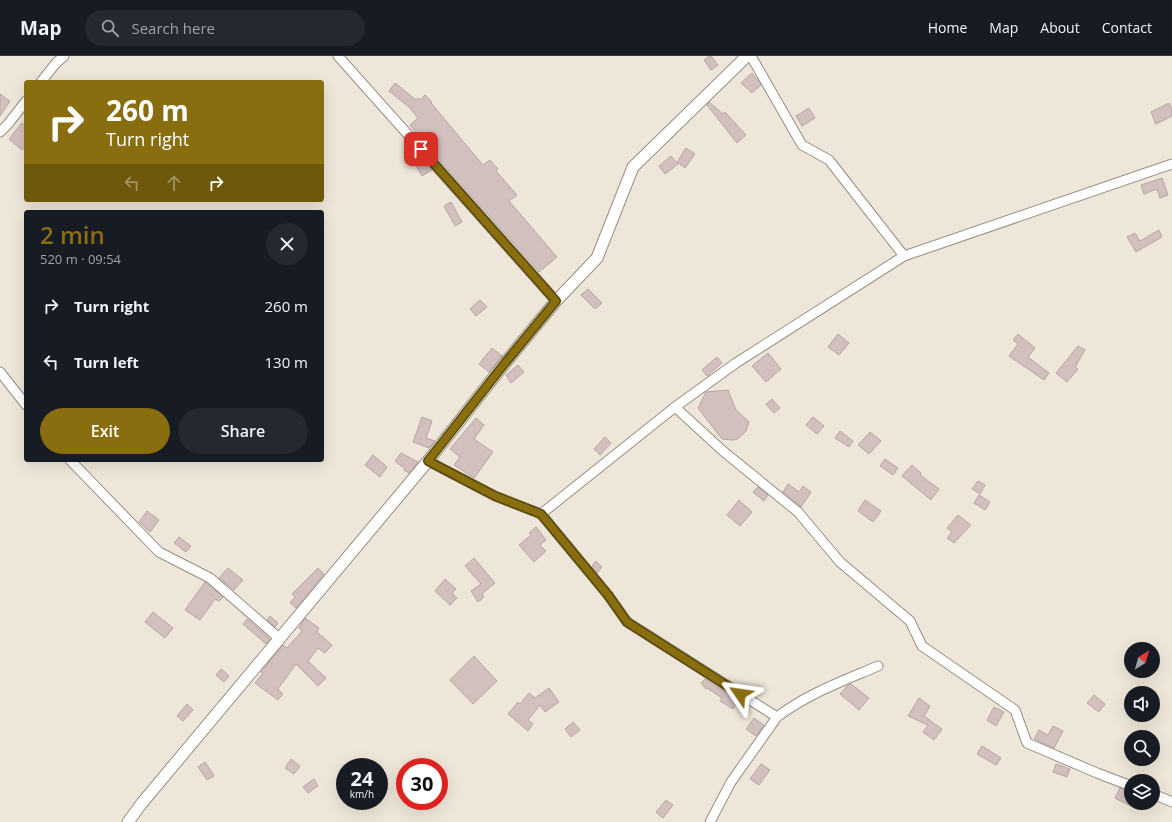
<!DOCTYPE html>
<meta charset="utf-8">
<style>
body{margin:0;font-family:"Open Sans",sans-serif;background:#242831;color:#f1f3f6;height:100vh;display:flex;flex-direction:column;font-size:15px;white-space:nowrap}
*{box-sizing:border-box;margin:0}
p{font-size:13px;color:#9ea1a6}
.icon{flex:none;width:22px;height:22px;fill:none;stroke:currentColor;stroke-width:2;stroke-linecap:round;stroke-linejoin:round}
.map{position:relative;flex:1;overflow:hidden}
.sheet{position:absolute;left:24px;top:154px;width:300px;height:252px;display:flex;flex-direction:column;background:#171b24;border-radius:4px;box-shadow:0 4px 16px #0002}
.sheet>*{flex:none}
.guide{position:absolute;left:24px;top:24px;width:300px;height:122px;border-radius:4px;box-shadow:0 4px 16px #0002;background:#896e0f;color:#fff;overflow:hidden}
.needle{width:26px;rotate:37deg}
.buttons{position:absolute;left:1124px;top:586px;display:grid;gap:8px}
.buttons a{display:grid;place-items:center;width:36px;height:36px;border-radius:50%;background:#171b24;box-shadow:0 4px 16px #0002;font-size:20px}
.speed{position:absolute;left:336px;top:702px;display:flex;gap:8px;font-size:20px;font-weight:700;text-align:center}
.speed>*{display:grid;place-content:center;width:52px;height:52px;border-radius:50%;background:#171b24;box-shadow:0 4px 16px #0002;line-height:1}
.speed small{font-size:10px;font-weight:400}
.speed .limit{border:6px solid #d22;background:#fff;color:#111}
.pin{position:absolute;display:grid;place-items:center;width:34px;height:34px;color:#fff;margin:-17px;border-radius:8px;box-shadow:0 2px 6px #0006}
.me{position:absolute;width:44px;margin:-22px;rotate:302deg;stroke-linejoin:round;filter:drop-shadow(0 0 3px #0008)}
.turn{display:flex;align-items:center;gap:14px;height:84px;padding:0 16px;font-size:18px}
.turn .icon{width:52px;height:52px;stroke-width:2.5}
.turn b{display:block;font-size:28px;line-height:34px}
.lanes{display:flex;align-items:center;height:38px;padding:0 16px;background:#0003;justify-content:center;gap:20px;direction:ltr}
.lanes .off{opacity:.35}
.round{display:grid;place-items:center;flex:none;width:42px;height:42px;border-radius:21px;background:#242831}
.head{display:flex;align-items:center;justify-content:space-between;height:68px;padding:0 16px}
h1{font-size:24px;font-weight:600;line-height:30px;color:#896e0f}
.action{display:flex;gap:8px;margin-top:auto;padding:8px 16px}
.action a{flex:1;height:46px;border-radius:24px;background:#896e0f;color:#fff;font-size:16px;font-weight:600;line-height:46px;text-align:center}
.action a+a{background:#242831;color:#f1f3f6}
ul{padding:0;list-style:none}
li{display:flex;align-items:center;gap:12px;height:56px;padding:0 16px}
li div{flex:1}
li b{display:block;font-size:15px}
li em{font-style:normal}
header{display:flex;align-items:center;gap:24px;box-sizing:border-box;height:56px;padding:0 20px;background:#171b24;border-bottom:1px solid #363941}
header strong{font-size:19px}
nav{display:flex;gap:22px;margin-inline-start:auto;font-size:14px}
.search{width:280px;height:36px;background:#242831;display:flex;align-items:center;gap:10px;box-sizing:border-box;padding:0 14px;border-radius:22px;color:#9ea1a6;font-size:15px}
.map>svg:first-child{display:block}
</style>
<header>
<strong>Map</strong>
<div class="search"><svg class="icon" aria-label="search" viewBox="0 0 24 24"><circle cx="10" cy="10" r="6"/><path d="M15 15l6 6"/></svg>Search here</div>
<nav><a>Home</a><a>Map</a><a>About</a><a>Contact</a></nav>
</header>
<div class="map">
<svg width="1172" height="766" viewBox="0 0 1172 766">
<rect width="100%" height="100%" fill="#eee7d9"/>
<path fill="#d2c0bf" stroke="#b6a5a4" d="M 709,0 L 711,0 L 718,9 L 711,14 L 704,4 Z
M 752,17 L 761,29 L 752,37 L 741,27 Z
M 395,27 L 416,44 L 418,42 L 420,44 L 425,39 L 432,46 L 431,47 L 483,109 L 490,104 L 498,113 L 496,115 L 517,139 L 509,145 L 557,201 L 539,216 L 425,88 L 410,69 L 418,62 L 409,51 L 389,35 Z
M 0,38 L 10,45 L 0,60 Z
M 709,46 L 723,58 L 725,56 L 746,79 L 737,87 L 707,49 Z
M 1169,47 L 1172,53 L 1172,60 L 1156,68 L 1151,56 Z
M 809,52 L 815,62 L 802,70 L 796,60 Z
M 22,67 L 26,71 L 26,89 L 22,94 L 9,83 Z
M 686,92 L 695,98 L 685,112 L 677,106 Z
M 414,94 L 432,114 L 422,120 L 409,97 Z
M 671,100 L 678,108 L 665,118 L 659,110 Z
M 1162,122 L 1168,139 L 1160,142 L 1157,133 L 1144,138 L 1141,129 Z
M 451,146 L 462,166 L 455,170 L 444,150 Z
M 1159,174 L 1162,181 L 1136,196 L 1127,181 L 1135,177 L 1140,185 Z
M 588,233 L 602,247 L 595,253 L 581,239 Z
M 480,244 L 487,251 L 476,260 L 470,253 Z
M 838,278 L 849,287 L 839,299 L 828,291 Z
M 1018,278 L 1035,292 L 1028,301 L 1049,317 L 1044,324 L 1009,300 L 1018,288 L 1013,284 Z
M 1078,290 L 1085,294 L 1075,311 L 1078,313 L 1067,326 L 1056,317 Z
M 492,292 L 502,300 L 489,316 L 479,308 Z
M 768,297 L 781,313 L 766,326 L 752,310 Z
M 717,301 L 722,307 L 707,320 L 702,314 Z
M 518,309 L 524,316 L 511,327 L 506,319 Z
M 728,334 L 736,354 L 749,366 L 746,375 L 738,383 L 733,384 L 722,383 L 698,352 L 706,336 Z
M 772,343 L 780,352 L 774,357 L 766,348 Z
M 422,361 L 432,365 L 426,382 L 435,385 L 429,392 L 413,386 Z
M 813,361 L 824,370 L 817,378 L 806,369 Z
M 476,362 L 484,369 L 474,383 L 493,396 L 474,422 L 454,409 L 460,401 L 450,393 Z
M 840,375 L 853,385 L 849,391 L 835,382 Z
M 870,376 L 881,385 L 869,398 L 858,389 Z
M 605,381 L 611,387 L 600,399 L 594,393 Z
M 401,397 L 418,406 L 409,417 L 404,414 L 405,413 L 395,405 Z
M 373,399 L 387,411 L 380,421 L 365,409 Z
M 885,403 L 898,412 L 893,419 L 880,410 Z
M 912,409 L 921,417 L 920,419 L 939,433 L 931,444 L 902,420 Z
M 978,425 L 985,429 L 980,438 L 972,433 Z
M 788,428 L 799,436 L 803,430 L 811,436 L 801,451 L 783,436 Z
M 758,431 L 768,439 L 764,445 L 753,436 Z
M 979,439 L 990,446 L 985,454 L 974,447 Z
M 739,444 L 752,456 L 740,470 L 727,459 Z
M 865,444 L 881,455 L 873,466 L 858,455 Z
M 147,455 L 159,464 L 150,476 L 139,466 Z
M 958,459 L 971,469 L 954,487 L 947,482 L 952,476 L 947,472 Z
M 536,471 L 546,484 L 540,489 L 546,495 L 534,506 L 519,489 L 531,479 L 529,477 Z
M 179,481 L 191,490 L 186,496 L 174,487 Z
M 474,502 L 495,527 L 482,538 L 484,541 L 478,546 L 471,535 L 481,528 L 465,510 Z
M 596,505 L 602,511 L 597,517 L 592,510 Z
M 228,512 L 243,524 L 234,534 L 219,522 Z
M 318,512 L 324,518 L 296,552 L 290,547 L 295,541 L 292,538 Z
M 445,523 L 456,533 L 452,537 L 457,542 L 450,549 L 435,535 Z
M 205,526 L 223,541 L 219,545 L 215,543 L 200,564 L 185,554 Z
M 153,556 L 173,572 L 165,582 L 145,566 Z
M 270,560 L 278,567 L 275,571 L 267,564 Z
M 305,562 L 319,572 L 317,576 L 332,589 L 325,597 L 318,592 L 308,605 L 326,622 L 318,630 L 296,608 L 278,633 L 283,638 L 278,644 L 255,627 L 263,617 L 261,616 L 283,589 L 287,592 L 302,575 L 299,572 Z
M 247,563 L 270,583 L 266,588 L 243,568 Z
M 474,600 L 497,625 L 473,648 L 450,624 Z
M 221,613 L 229,620 L 224,626 L 216,619 Z
M 705,623 L 739,644 L 733,653 L 720,645 L 722,642 L 707,632 L 706,633 L 701,627 Z
M 851,628 L 869,642 L 859,654 L 840,638 L 847,630 Z
M 549,632 L 559,646 L 545,656 L 540,649 L 528,664 L 533,668 L 528,675 L 508,658 L 518,646 L 520,648 L 529,637 L 535,642 Z
M 1094,639 L 1105,648 L 1099,656 L 1087,647 Z
M 919,642 L 930,650 L 924,660 L 942,673 L 934,684 L 923,676 L 928,669 L 908,660 Z
M 187,648 L 193,654 L 183,665 L 177,660 Z
M 994,651 L 1004,656 L 996,670 L 987,664 Z
M 754,662 L 764,669 L 756,680 L 746,673 Z
M 573,666 L 580,674 L 571,681 L 565,673 Z
M 1053,670 L 1063,675 L 1054,692 L 1034,683 L 1039,674 L 1048,679 Z
M 982,690 L 1001,702 L 996,709 L 977,698 Z
M 291,703 L 300,710 L 294,718 L 285,712 Z
M 205,706 L 214,720 L 207,724 L 198,711 Z
M 761,708 L 770,714 L 759,729 L 750,723 Z
M 1056,708 L 1070,713 L 1067,721 L 1053,716 Z
M 314,723 L 318,730 L 308,737 L 303,731 Z
M 1120,732 L 1131,737 L 1131,750 L 1115,742 Z
M 666,744 L 673,749 L 663,762 L 656,756 Z"/>
<g fill="none" stroke-linecap="round" stroke-linejoin="round">
<defs>
<path id="minor" d="M 338,0 L 556,245
M 751,0 L 802,89 L 829,104 L 904,200
M 41,26 L 56,7 L 64,0
M 0,76 L 8,68 L 26,45
M 0,316 L 26,349
M 675,351 L 736,307 L 904,200 L 1172,108
M 70,404 L 159,496 L 210,522 L 280,583
M 428,405 L 495,440 L 541,458
M 777,661 C 807,638 843,625 878,610
M 1153,738 L 1172,746
M 710,766 L 731,726 L 777,661 L 627,566 L 608,539 L 541,458 L 675,351 L 723,395 L 798,456 L 840,506 L 910,565 L 922,590 L 1015,654 L 1027,687 L 1097,717 L 1131,730"/>
<path id="tertiary" d="M 128,766 L 142,747 L 428,405 L 505,307 L 556,245 L 597,202 L 633,111 L 747,0"/>
</defs>
<use href="#minor" stroke="#968e82" stroke-width="11"/>
<use href="#tertiary" stroke="#968e82" stroke-width="13"/>
<use href="#minor" stroke="#fff" stroke-width="9"/>
<use href="#tertiary" stroke="#fff" stroke-width="11"/>
</g>
<g fill="none" stroke-linecap="round" stroke-linejoin="round">
<defs>
<path id="route" d="M 421,93 L 556,245 L 505,307 L 428,405 L 495,440 L 541,458 L 608,539 L 627,566 L 740,638"/>
</defs>
<use href="#route" stroke="#59480a" stroke-width="10"/>
<use href="#route" stroke="#896e0f" stroke-width="7"/>
</g>
</svg>
<div class="buttons">
<a><svg class="needle" viewBox="-14 -14 28 28"><path d="M0-13l5 13h-10z" fill="#e53935"/><path d="M0 13l5-13h-10z" fill="#9ea1a6"/></svg></a>
<a><svg class="icon" aria-label="sound" viewBox="0 0 24 24"><path d="M4 9h4l5-4v14l-5-4H4zM17 9q2 3 0 6"/></svg></a>
<a><svg class="icon" aria-label="search" viewBox="0 0 24 24"><circle cx="10" cy="10" r="6"/><path d="M15 15l6 6"/></svg></a>
<a><svg class="icon" aria-label="layers" viewBox="0 0 24 24"><path d="M12 4l9 5-9 5-9-5zM3 14l9 5 9-5"/></svg></a>
</div>
<div class="speed"><div>24<small>km/h</small></div><div class="limit">30</div></div>
<div class="pin" style="left:421px;top:93px;background:#d93025"><svg class="icon" aria-label="arrive" viewBox="0 0 24 24"><path d="M6 21V4h12l-3 4 3 4H6"/></svg></div>
<svg class="me" style="left:740px;top:638px" viewBox="-20 -20 40 40"><path d="M0-17L14 15 0 8-14 15z" fill="#896e0f" stroke="#fff" stroke-width="4"/></svg>
<div class="guide">
<div class="turn"><svg class="icon" aria-label="right" viewBox="0 0 24 24"><path d="M7 20v-9h11M14 6l5 5-5 5"/></svg><div><b>260 m</b>Turn right</div></div>
<div class="lanes"><svg class="icon off" aria-label="left" viewBox="0 0 24 24"><path d="M17 20v-9H6M10 6l-5 5 5 5"/></svg><svg class="icon off" aria-label="ahead" viewBox="0 0 24 24"><path d="M12 20V5M6 11l6-6 6 6"/></svg><svg class="icon" aria-label="right" viewBox="0 0 24 24"><path d="M7 20v-9h11M14 6l5 5-5 5"/></svg></div>
</div>
<section class="sheet">
<div class="head"><div><h1>2 min</h1><p>520 m · 09:54</p></div><a class="round"><svg class="icon" aria-label="close" viewBox="0 0 24 24"><path d="M6 6l12 12M18 6L6 18"/></svg></a></div>
<ul>
<li><svg class="icon" aria-label="right" viewBox="0 0 24 24"><path d="M7 20v-9h11M14 6l5 5-5 5"/></svg><div><b>Turn right</b></div><em>260 m</em></li>
<li><svg class="icon" aria-label="left" viewBox="0 0 24 24"><path d="M17 20v-9H6M10 6l-5 5 5 5"/></svg><div><b>Turn left</b></div><em>130 m</em></li>
</ul>
<div class="action"><a>Exit</a><a>Share</a></div>
</section>
</div>
